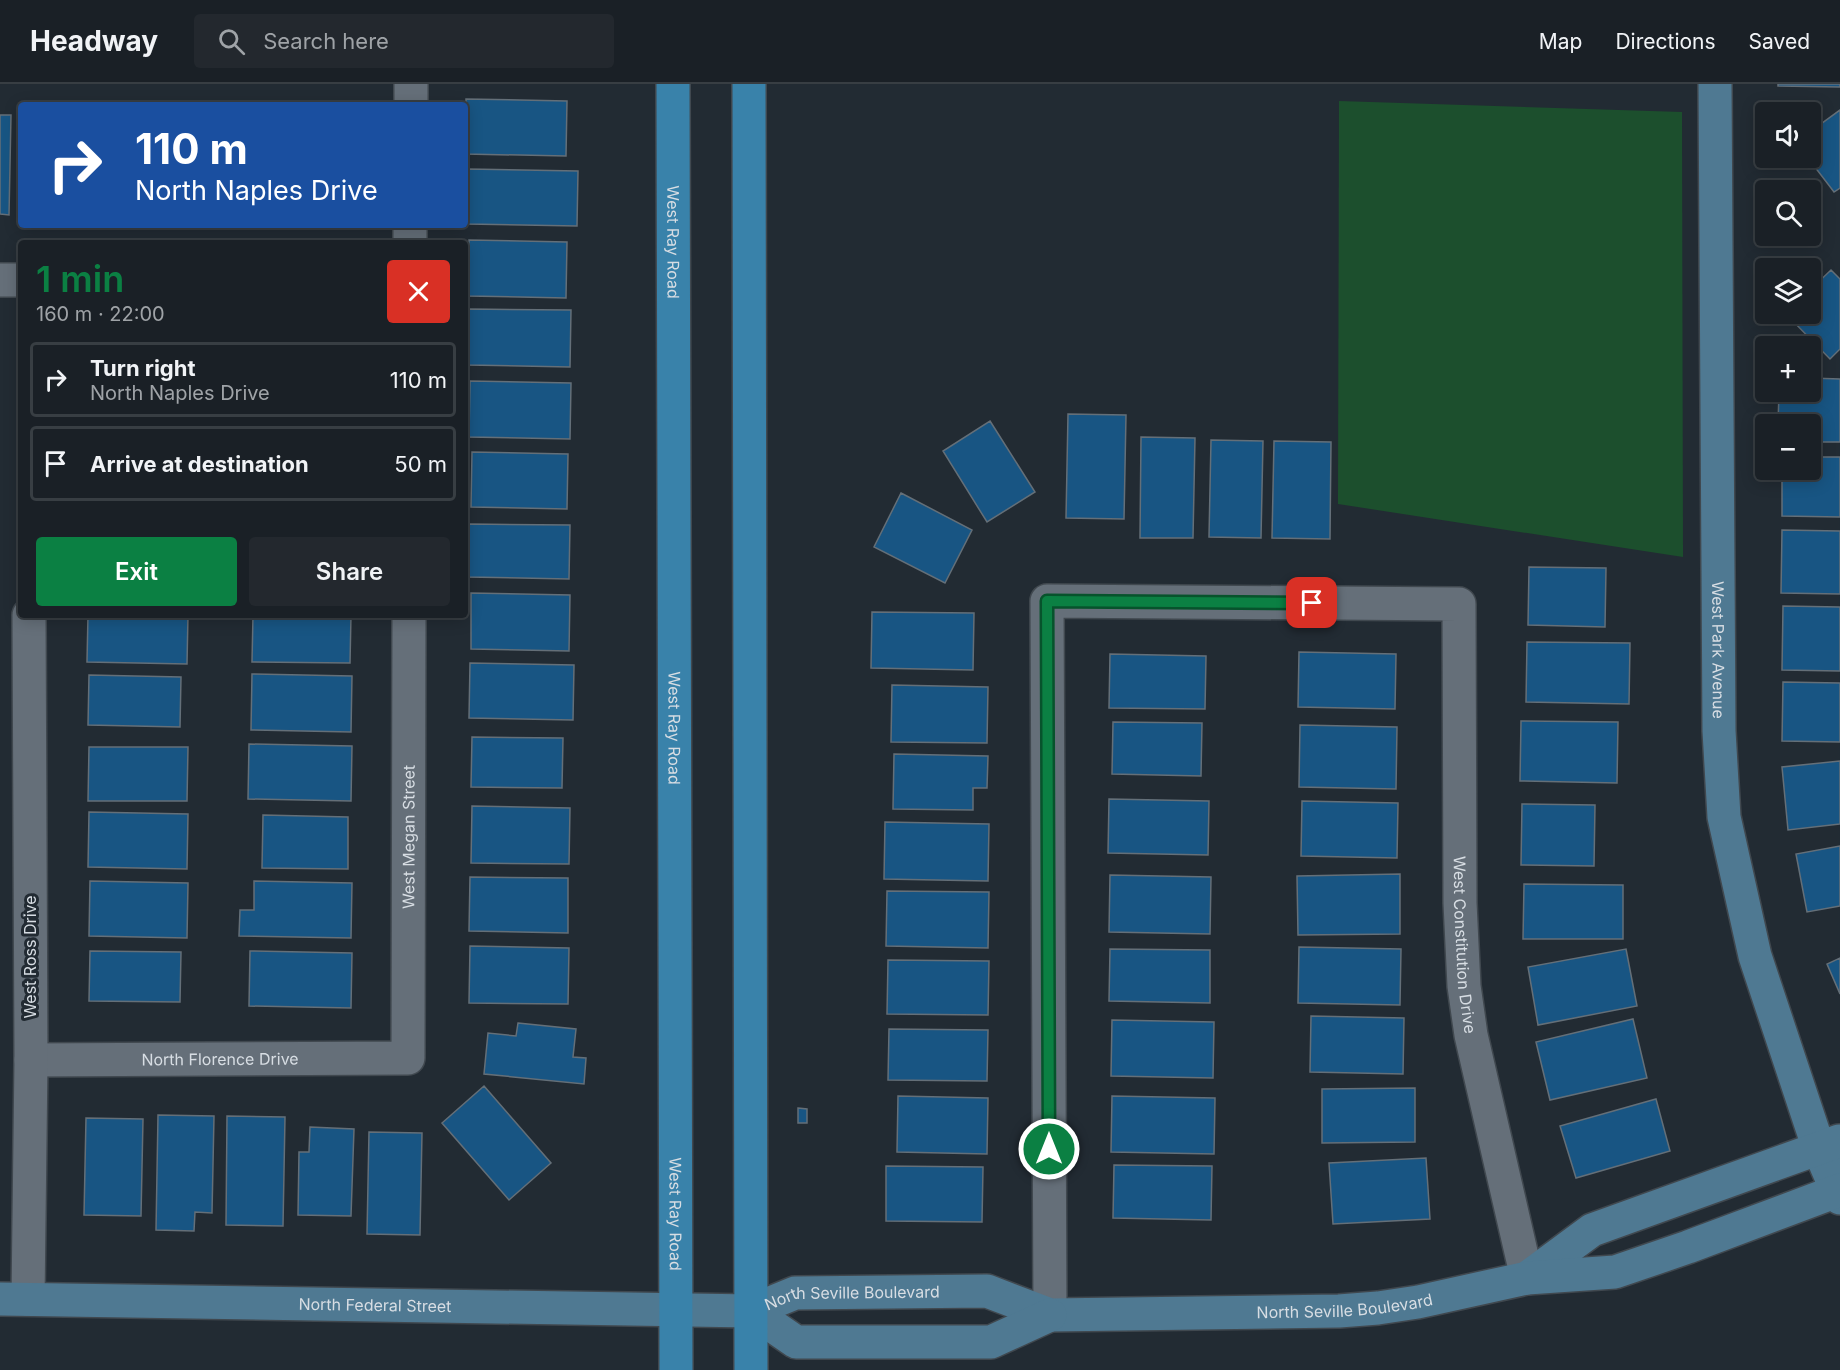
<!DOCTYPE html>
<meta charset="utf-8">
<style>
body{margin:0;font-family:Inter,sans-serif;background:#23282e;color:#f1f3f6;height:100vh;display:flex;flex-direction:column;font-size:22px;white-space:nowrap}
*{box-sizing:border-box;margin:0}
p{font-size:20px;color:#9fa3a7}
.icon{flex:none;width:33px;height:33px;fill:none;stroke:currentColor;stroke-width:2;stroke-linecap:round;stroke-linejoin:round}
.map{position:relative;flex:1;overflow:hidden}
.panel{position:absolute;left:18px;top:156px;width:450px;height:378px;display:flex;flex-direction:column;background:#1a2026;border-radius:6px;box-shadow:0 3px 15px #0003,0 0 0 2px #383e43}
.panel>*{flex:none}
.hud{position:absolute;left:18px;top:18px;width:450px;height:126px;border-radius:6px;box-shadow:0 3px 15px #0003,0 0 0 2px #383e43;background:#1a4fa0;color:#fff;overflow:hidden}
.buttons{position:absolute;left:1755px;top:18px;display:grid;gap:12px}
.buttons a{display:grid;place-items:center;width:66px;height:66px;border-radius:6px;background:#1a2026;box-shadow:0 3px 15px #0003,0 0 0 2px #383e43;font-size:30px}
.pin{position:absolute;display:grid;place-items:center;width:51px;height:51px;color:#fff;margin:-26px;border-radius:12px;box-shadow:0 3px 9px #0006}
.me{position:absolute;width:66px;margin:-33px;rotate:0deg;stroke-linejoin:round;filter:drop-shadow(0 0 4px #0008)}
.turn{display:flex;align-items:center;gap:21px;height:126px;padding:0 18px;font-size:27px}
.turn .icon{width:78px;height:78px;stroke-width:2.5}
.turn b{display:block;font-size:42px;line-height:51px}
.round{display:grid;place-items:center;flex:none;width:63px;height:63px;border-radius:6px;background:#23282e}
.summary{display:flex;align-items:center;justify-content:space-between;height:102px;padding:0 18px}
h1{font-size:36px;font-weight:600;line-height:45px;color:#0b8043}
.cta{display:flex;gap:12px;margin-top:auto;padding:12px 18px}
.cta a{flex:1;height:69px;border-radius:6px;background:#0b8043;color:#fff;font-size:24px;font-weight:600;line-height:69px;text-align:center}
.cta a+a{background:#23282e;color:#f1f3f6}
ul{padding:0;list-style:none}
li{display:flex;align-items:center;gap:18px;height:75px;margin:0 12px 9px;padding:0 6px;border:3px solid #383e43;border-radius:6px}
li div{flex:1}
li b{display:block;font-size:22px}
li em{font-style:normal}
header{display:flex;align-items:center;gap:36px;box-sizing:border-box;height:84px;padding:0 30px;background:#1a2026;border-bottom:2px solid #383e43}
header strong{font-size:28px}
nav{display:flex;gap:33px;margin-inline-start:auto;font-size:21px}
.search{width:420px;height:54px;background:#23282e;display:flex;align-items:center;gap:15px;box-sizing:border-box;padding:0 21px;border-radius:6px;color:#9fa3a7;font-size:22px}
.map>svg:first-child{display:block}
</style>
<header>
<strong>Headway</strong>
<div class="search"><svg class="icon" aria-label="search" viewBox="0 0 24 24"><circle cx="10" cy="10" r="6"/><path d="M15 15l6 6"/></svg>Search here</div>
<nav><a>Map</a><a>Directions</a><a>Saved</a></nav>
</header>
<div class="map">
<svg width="1840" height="1286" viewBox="0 0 1840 1286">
<rect width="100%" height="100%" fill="#222b33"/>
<path fill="#1c4f2d" d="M 1339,17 L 1682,28 L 1683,473 L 1338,420 Z"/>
<path fill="#185583" stroke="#646f78" stroke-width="1.5" d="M 1778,0 L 1840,0 L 1840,3 L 1778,2 Z
M 466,15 L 567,17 L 566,72 L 465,70 Z
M 1840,26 L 1840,104 L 1834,108 L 1808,74 L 1810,74 L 1810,48 Z
M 0,31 L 11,31 L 9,131 L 0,130 Z
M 468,85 L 578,87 L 577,142 L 467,140 Z
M 469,156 L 567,158 L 566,214 L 468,212 Z
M 1831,186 L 1840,195 L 1840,265 L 1830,275 L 1786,230 L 1810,230 L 1810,206 Z
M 469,225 L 571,226 L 570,283 L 468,281 Z
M 1810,294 L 1840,295 L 1840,358 L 1810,358 L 1810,340 L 1778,340 L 1779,308 L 1810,308 Z
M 470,297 L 571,299 L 570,355 L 469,353 Z
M 1068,330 L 1126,331 L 1124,435 L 1066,434 Z
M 990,337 L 1035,408 L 987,438 L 943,367 Z
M 1141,353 L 1195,354 L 1193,454 L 1140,454 Z
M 1211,356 L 1263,357 L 1261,454 L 1209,453 Z
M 1274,357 L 1331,358 L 1330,455 L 1272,454 Z
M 472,368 L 568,370 L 567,425 L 471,423 Z
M 1810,373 L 1840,373 L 1840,433 L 1782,432 L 1782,386 L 1810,386 Z
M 901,409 L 972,446 L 945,499 L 874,463 Z
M 469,440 L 570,441 L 569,495 L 468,493 Z
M 1782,446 L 1840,447 L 1840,510 L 1781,509 Z
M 1529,483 L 1606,484 L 1605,543 L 1528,541 Z
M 471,509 L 570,511 L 569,567 L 471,565 Z
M 1783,522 L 1840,523 L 1840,587 L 1782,586 Z
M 872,528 L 974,529 L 973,586 L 871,584 Z
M 88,531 L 188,531 L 187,580 L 87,578 Z
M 253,531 L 351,531 L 350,579 L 252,578 Z
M 1527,558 L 1630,559 L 1629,620 L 1526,618 Z
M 1299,568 L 1396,570 L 1395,625 L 1298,623 Z
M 1110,570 L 1206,572 L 1205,625 L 1109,624 Z
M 470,579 L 574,581 L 573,636 L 469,634 Z
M 252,590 L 352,592 L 351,648 L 251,646 Z
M 89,591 L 181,593 L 180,643 L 88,641 Z
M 1783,598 L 1840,599 L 1840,658 L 1782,657 Z
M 892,601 L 988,603 L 987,659 L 891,658 Z
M 1521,637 L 1618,638 L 1617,699 L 1520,697 Z
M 1113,638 L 1202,639 L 1201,692 L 1112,690 Z
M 1300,641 L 1397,643 L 1396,705 L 1299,703 Z
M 472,653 L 563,654 L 562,704 L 471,703 Z
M 249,660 L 352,662 L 351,717 L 248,715 Z
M 89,663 L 188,663 L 187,717 L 88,717 Z
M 894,670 L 988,672 L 987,704 L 973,704 L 973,726 L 893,725 Z
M 1840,677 L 1840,740 L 1788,746 L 1782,683 Z
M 1109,715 L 1209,717 L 1208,771 L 1108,769 Z
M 1302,717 L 1398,719 L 1397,774 L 1301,772 Z
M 1522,720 L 1595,721 L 1594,782 L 1521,781 Z
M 472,722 L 570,724 L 569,780 L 471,779 Z
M 89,728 L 188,730 L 187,785 L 88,783 Z
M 263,731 L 348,733 L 348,785 L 262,784 Z
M 885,738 L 989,740 L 988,797 L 884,795 Z
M 1840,762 L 1840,822 L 1807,828 L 1796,770 Z
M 1400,790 L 1400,850 L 1298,851 L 1297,792 Z
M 1110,791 L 1211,793 L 1210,850 L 1109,848 Z
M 470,793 L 568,794 L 568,849 L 469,847 Z
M 90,797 L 188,799 L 187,854 L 89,852 Z
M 254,797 L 352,799 L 351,854 L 239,852 L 240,826 L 254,826 Z
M 1524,800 L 1623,801 L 1623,855 L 1523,855 Z
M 887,807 L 989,808 L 988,864 L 886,862 Z
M 470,862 L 569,864 L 568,920 L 469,919 Z
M 1299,863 L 1401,865 L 1400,921 L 1298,919 Z
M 1110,865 L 1210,866 L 1210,919 L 1109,917 Z
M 1626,865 L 1637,922 L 1538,941 L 1528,883 Z
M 90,867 L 181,868 L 180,918 L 89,917 Z
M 250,867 L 352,869 L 351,924 L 249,922 Z
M 1840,874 L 1840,910 L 1827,880 Z
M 888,876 L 989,877 L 988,931 L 887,930 Z
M 1311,932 L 1404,934 L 1403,990 L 1310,988 Z
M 1633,935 L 1647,994 L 1550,1016 L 1536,958 Z
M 1112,936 L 1214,938 L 1213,994 L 1111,992 Z
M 518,939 L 576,945 L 573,973 L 586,974 L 584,1000 L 484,990 L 488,949 L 516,952 Z
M 889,945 L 988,946 L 987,997 L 888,996 Z
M 484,1002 L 551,1079 L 509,1116 L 442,1039 Z
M 1415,1004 L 1415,1058 L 1322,1059 L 1322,1005 Z
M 898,1012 L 988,1014 L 987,1070 L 897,1068 Z
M 1112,1012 L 1215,1014 L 1214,1070 L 1111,1068 Z
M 1656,1015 L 1670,1067 L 1576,1094 L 1560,1042 Z
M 798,1024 L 807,1025 L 807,1039 L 798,1039 Z
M 158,1031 L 214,1032 L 212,1129 L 195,1128 L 194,1147 L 156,1146 Z
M 227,1032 L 285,1033 L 283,1142 L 226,1141 Z
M 86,1034 L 143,1035 L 141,1132 L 84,1131 Z
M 310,1043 L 354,1045 L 351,1132 L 298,1131 L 299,1068 L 309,1068 Z
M 369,1048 L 422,1049 L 420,1151 L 367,1150 Z
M 1426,1074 L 1430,1135 L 1333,1140 L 1329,1079 Z
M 1114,1081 L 1212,1082 L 1211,1136 L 1113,1134 Z
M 886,1082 L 983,1083 L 982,1138 L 886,1137 Z"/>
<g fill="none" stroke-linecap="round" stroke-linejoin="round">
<defs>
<g id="street">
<path d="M 411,21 L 411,0"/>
<path d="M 410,159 L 410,141"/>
<path d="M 0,196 L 21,196"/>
<path id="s1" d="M 31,976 L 408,974 L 409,531"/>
<path d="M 28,1215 L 31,976 L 29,531"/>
<path id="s2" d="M 1050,1231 L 1047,517 L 1459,520 L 1460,819 L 1464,902 L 1471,951 L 1527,1194"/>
</g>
<g id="secondary">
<path id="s3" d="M 1715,0 L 1719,647 L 1724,733 L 1755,872 L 1819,1065 L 1840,1114"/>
<path d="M 1527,1194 L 1592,1146 L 1839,1057"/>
<path id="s4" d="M 0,1215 L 751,1227 L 795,1209 L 987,1207 L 1050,1231 L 1339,1227 L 1378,1224 L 1418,1218 L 1527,1194 L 1615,1188 L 1688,1163 L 1840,1106"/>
<path d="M 751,1227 L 796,1258 L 991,1258 L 1050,1231"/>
</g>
<g id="primary">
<path id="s5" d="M 673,0 L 676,1286"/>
<path d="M 749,0 L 751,1286"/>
</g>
</defs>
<use href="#street" stroke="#40484f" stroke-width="36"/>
<use href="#secondary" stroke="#40484f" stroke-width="36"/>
<use href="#primary" stroke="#40484f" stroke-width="36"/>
<use href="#street" stroke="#656f79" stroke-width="33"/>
<use href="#secondary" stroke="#4f7992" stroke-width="33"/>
<use href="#primary" stroke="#3982aa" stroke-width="33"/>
</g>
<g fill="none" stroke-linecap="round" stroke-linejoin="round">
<defs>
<path id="route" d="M 1049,1065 L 1047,517 L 1312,519"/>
</defs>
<use href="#route" stroke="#07532c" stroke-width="15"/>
<use href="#route" stroke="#0b8043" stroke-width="10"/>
</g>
<g text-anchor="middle" stroke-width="6" stroke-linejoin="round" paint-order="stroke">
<g font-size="16" fill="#d7dde3" stroke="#222b33">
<text dy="6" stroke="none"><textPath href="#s5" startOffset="158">West Ray Road</textPath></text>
<text dy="6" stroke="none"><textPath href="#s3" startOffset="566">West Park Avenue</textPath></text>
<text dy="6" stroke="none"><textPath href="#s5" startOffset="644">West Ray Road</textPath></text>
<text dy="6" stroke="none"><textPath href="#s1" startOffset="598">West Megan Street</textPath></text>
<text dy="6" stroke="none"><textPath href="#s2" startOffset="1467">West Constitution Drive</textPath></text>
<text transform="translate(30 873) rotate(-90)" y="6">West Ross Drive</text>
<text dy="6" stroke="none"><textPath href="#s1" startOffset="189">North Florence Drive</textPath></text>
<text dy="6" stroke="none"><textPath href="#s5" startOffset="1130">West Ray Road</textPath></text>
<text dy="6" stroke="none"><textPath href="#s4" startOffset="855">North Seville Boulevard</textPath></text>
<text dy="6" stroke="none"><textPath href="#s4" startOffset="375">North Federal Street</textPath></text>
<text dy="6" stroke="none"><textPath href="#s4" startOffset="1353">North Seville Boulevard</textPath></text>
</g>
</g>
</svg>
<div class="buttons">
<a><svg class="icon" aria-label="sound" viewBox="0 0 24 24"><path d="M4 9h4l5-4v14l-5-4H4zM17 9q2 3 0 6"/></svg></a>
<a><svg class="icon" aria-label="search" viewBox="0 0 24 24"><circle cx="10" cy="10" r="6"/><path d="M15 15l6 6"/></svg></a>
<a><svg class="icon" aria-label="layers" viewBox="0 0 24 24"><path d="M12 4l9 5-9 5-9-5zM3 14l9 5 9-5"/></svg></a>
<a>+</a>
<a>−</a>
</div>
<div class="pin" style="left:1312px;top:519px;background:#d93025"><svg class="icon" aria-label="arrive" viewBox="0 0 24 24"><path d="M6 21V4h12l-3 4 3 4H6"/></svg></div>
<svg class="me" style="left:1049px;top:1065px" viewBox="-20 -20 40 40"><circle r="17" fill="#0b8043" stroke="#fff" stroke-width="3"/><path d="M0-11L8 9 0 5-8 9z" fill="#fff"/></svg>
<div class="hud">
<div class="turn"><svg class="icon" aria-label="right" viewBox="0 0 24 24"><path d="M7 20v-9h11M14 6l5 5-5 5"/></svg><div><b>110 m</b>North Naples Drive</div></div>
</div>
<section class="panel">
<div class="summary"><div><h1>1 min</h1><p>160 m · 22:00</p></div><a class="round" style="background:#d93025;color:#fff"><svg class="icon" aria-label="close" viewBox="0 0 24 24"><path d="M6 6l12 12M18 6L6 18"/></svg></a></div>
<ul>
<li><svg class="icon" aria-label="right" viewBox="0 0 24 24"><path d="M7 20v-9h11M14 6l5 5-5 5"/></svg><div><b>Turn right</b><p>North Naples Drive</p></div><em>110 m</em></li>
<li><svg class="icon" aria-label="arrive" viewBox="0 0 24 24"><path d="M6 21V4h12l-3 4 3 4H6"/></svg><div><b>Arrive at destination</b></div><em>50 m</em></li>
</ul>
<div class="cta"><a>Exit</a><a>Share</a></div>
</section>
</div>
